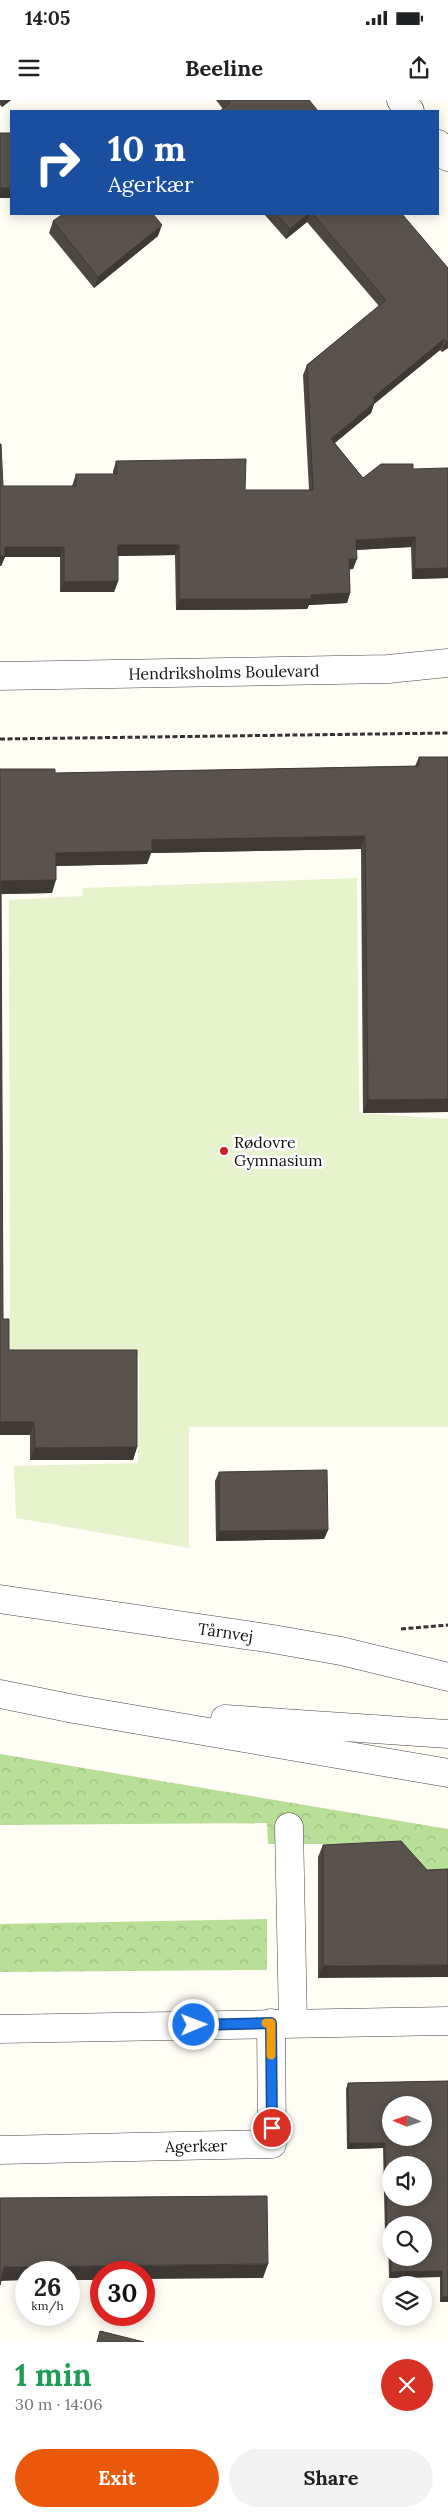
<!DOCTYPE html>
<meta charset="utf-8">
<style>
body{margin:0;font-family:Lora,serif;background:#f2f2f2;color:#202124;height:100vh;display:flex;flex-direction:column;font-size:19px;white-space:nowrap}
*{box-sizing:border-box;margin:0}
p{font-size:16px;color:#757577}
.icon{flex:none;width:28px;height:28px;fill:none;stroke:currentColor;stroke-width:2;stroke-linecap:round;stroke-linejoin:round}
.map{position:relative;height:2242px;overflow:hidden}
.details{display:flex;flex-direction:column;background:#fff;flex:1}
.details>*{flex:none}
.banner{position:absolute;left:10px;top:10px;width:429px;height:105px;border-radius:0px;box-shadow:0 2px 12px #0003;background:#1a4fa0;color:#fff;overflow:hidden}
.needle{width:32px;rotate:272deg}
.tools{position:absolute;left:382px;top:1996px;display:grid;gap:10px}
.tools a{display:grid;place-items:center;width:50px;height:50px;border-radius:50%;background:#fff;box-shadow:0 2px 12px #0003;font-size:25px}
.speed{position:absolute;left:15px;top:2161px;display:flex;gap:10px;font-size:25px;font-weight:700;text-align:center}
.speed>*{display:grid;place-content:center;width:65px;height:65px;border-radius:50%;background:#fff;box-shadow:0 2px 12px #0003;line-height:1}
.speed small{font-size:12px;font-weight:400}
.speed .limit{border:8px solid #d22;background:#fff;color:#111}
.pin{position:absolute;display:grid;place-items:center;width:42px;height:42px;color:#fff;margin:-21px;border:2px solid #fff;border-radius:50%;box-shadow:0 1px 5px #0007}
.me{position:absolute;width:55px;margin:-28px;rotate:89deg;stroke-linejoin:round;filter:drop-shadow(0 0 4px #0008)}
.turn{display:flex;align-items:center;gap:18px;height:105px;padding:0 15px;font-size:22px}
.turn .icon{width:65px;height:65px;stroke-width:2.5}
.turn b{display:block;font-size:35px;line-height:42px}
.round{display:grid;place-items:center;flex:none;width:52px;height:52px;border-radius:26px;background:#f2f2f2}
.headline{display:flex;align-items:center;justify-content:space-between;height:85px;padding:0 15px}
h1{font-size:30px;font-weight:700;line-height:38px;color:#1e9e55}
.action{display:flex;gap:10px;margin-top:auto;padding:10px 15px}
.action a{flex:1;height:58px;border-radius:30px;background:#ea580c;color:#fff;font-size:20px;font-weight:700;line-height:58px;text-align:center}
.action a+a{background:#f2f2f2;color:#202124}
.status{display:flex;justify-content:space-between;align-items:center;height:35px;padding:0 25px;background:#fff;direction:ltr}
.status svg{height:14px;fill:currentColor}
header{display:flex;justify-content:space-between;align-items:center;height:65px;padding:0 15px;background:#fff;font-size:22px;font-weight:700}
.map>svg:first-child{display:block}
</style>
<div class="status"><b>14:05</b><svg viewBox="0 0 49 12"><path d="M0 12V9h3v3zM5 12V6h3v6zM10 12V3h3v9zM15 12V0h3v12zM26 1h20v11H26zM47 4h2v5h-2z"/></svg></div>
<header><svg class="icon" aria-label="menu" viewBox="0 0 24 24"><path d="M4 6h16M4 12h16M4 18h16"/></svg>Beeline<svg class="icon" aria-label="share" viewBox="0 0 24 24"><path d="M12 15V3M7 8l5-5 5 5M5 13v7h14v-7"/></svg></header>
<div class="map">
<svg width="448" height="2242" viewBox="0 0 448 2242">
<defs>
<pattern id="forest-crowns" width="20" height="18" patternUnits="userSpaceOnUse" patternTransform="scale(1.25)"><rect width="20" height="18" fill="#b8df98"/><path d="M2 6a3 3 0 1 1 6 0M12 15a3 3 0 1 1 6 0" fill="none" stroke="#9dbe82"/></pattern>
</defs>
<rect width="100%" height="100%" fill="#fffdf4"/>
<path fill="url(#forest-crowns)" d="M 0,1654 L 448,1729 L 448,1777 L 426,1777 L 394,1744 L 268,1744 L 267,1723 L 0,1725 Z
M 267,1819 L 267,1870 L 0,1872 L 0,1824 Z"/>
<path fill="#e6f3cd" d="M 357,778 L 359,1013 L 448,1019 L 448,1327 L 189,1327 L 189,1448 L 16,1418 L 14,1366 L 138,1363 L 139,1258 L 10,1261 L 9,800 L 82,796 L 83,788 Z"/>
<g fill="none" stroke-linecap="round" stroke-linejoin="round">
<defs>
<g id="minor">
<path d="M 401,0 L 410,11"/>
<path d="M 438,44 L 448,57"/>
<path id="s1" d="M 0,576 L 388,569 L 448,563"/>
<path id="s2" d="M 0,1499 L 273,1539 L 341,1551 L 448,1577"/>
<path d="M 0,1594 L 74,1609 L 448,1673"/>
<path d="M 225,1619 L 448,1634"/>
<path d="M 289,1727 L 293,1923"/>
<path d="M 0,1929 L 448,1921"/>
<path id="s3" d="M 0,2050 L 272,2044 L 271,1923"/>
</g>
</defs>
<use href="#minor" stroke="#444" stroke-width="29"/>
<path stroke="#333" stroke-width="3" stroke-dasharray="5 2.5" stroke-linecap="butt" d="M 0,639 L 448,633
M 401,1529 L 448,1525"/>
<use href="#minor" stroke="#fff" stroke-width="28"/>
</g>
<path fill="#4d4741" d="M 0,0 L 11,0 L 2,7 L 0,5 Z
M 216,0 L 309,0 L 223,9 Z
M 264,114 L 402,114 L 448,248 L 442,252 L 440,250 L 374,304 L 371,313 L 335,343 L 363,378 L 413,369 L 448,478 L 412,479 L 411,447 L 356,450 L 353,469 L 349,469 L 350,493 L 347,503 L 309,505 L 307,509 L 176,510 L 175,455 L 118,456 L 118,481 L 114,492 L 60,492 L 60,457 L 5,457 L 1,466 L 0,466 L 0,344 L 3,386 L 72,386 L 76,374 L 113,374 L 113,371 L 116,361 L 245,390 L 309,390 L 303,275 L 307,265 L 379,206 L 307,122 L 286,139 Z
M 53,121 L 158,136 L 94,188 L 49,133 Z
M 419,657 L 448,657 L 448,1012 L 363,1013 L 361,749 L 151,753 L 147,764 L 56,766 L 52,793 L 1,794 L 3,1219 L 9,1250 L 137,1347 L 133,1360 L 30,1360 L 30,1335 L 0,1335 L 0,669 L 55,673 L 415,666 Z
M 219,1372 L 328,1430 L 324,1439 L 216,1441 L 215,1381 Z
M 323,1745 L 427,1770 L 318,1878 L 318,1757 Z
M 448,1981 L 448,2202 L 440,2202 L 440,2177 L 389,2178 L 388,2134 L 385,2135 L 383,2048 L 347,2049 L 346,1989 L 348,1983 Z"/>
<path fill="#3f3935" d="M 4,0 L 11,0 L 2,7 Z
M 0,88 L 11,88 L 11,98 L 0,98 Z
M 308,114 L 310,114 L 307,122 L 286,139 L 290,129 Z
M 162,125 L 158,136 L 94,188 L 98,177 Z
M 444,239 L 440,250 L 374,304 L 371,313 L 327,349 L 331,339 L 374,297 Z
M 448,241 L 448,248 L 442,252 L 446,242 Z
M 415,437 L 411,447 L 352,450 L 356,440 Z
M 118,445 L 179,445 L 175,455 L 114,456 Z
M 5,447 L 64,447 L 60,457 L 5,457 L 1,466 L 0,466 L 0,456 Z
M 349,459 L 357,459 L 353,469 L 345,470 Z
M 448,468 L 448,478 L 412,479 L 415,469 Z
M 118,481 L 114,492 L 60,492 L 64,482 Z
M 350,493 L 347,503 L 309,505 L 307,509 L 176,510 L 179,499 Z
M 365,736 L 361,749 L 151,753 L 147,764 L 51,766 L 56,753 L 152,740 Z
M 56,780 L 52,793 L 0,794 L 1,781 Z
M 448,999 L 448,1012 L 363,1013 L 368,1000 Z
M 0,1322 L 34,1322 L 30,1335 L 0,1335 Z
M 137,1347 L 133,1360 L 30,1360 L 35,1348 Z
M 328,1430 L 324,1439 L 216,1441 L 219,1431 Z
M 448,1865 L 448,1877 L 318,1878 L 323,1866 Z
M 349,2043 L 385,2043 L 383,2048 L 347,2049 Z
M 387,2129 L 390,2129 L 388,2134 L 385,2135 Z
M 268,2164 L 263,2178 L 144,2179 L 144,2172 L 101,2172 L 101,2180 L 69,2180 L 69,2172 L 26,2172 L 26,2180 L 0,2181 L 4,2167 Z
M 442,2171 L 440,2177 L 389,2178 L 391,2172 Z
M 442,2197 L 448,2197 L 448,2202 L 440,2202 Z"/>
<path fill="#5a524c" stroke="#3f3935" fill-rule="evenodd" d="M 228,0 L 309,0 L 318,11 L 220,11 L 230,3 Z
M 0,33 L 11,33 L 11,88 L 0,88 Z
M 63,114 L 153,114 L 162,125 L 98,177 L 53,121 Z
M 276,114 L 308,114 L 290,129 Z
M 313,114 L 402,114 L 448,168 L 448,241 L 446,242 L 444,239 L 374,297 L 374,303 L 331,339 L 363,378 L 381,364 L 413,364 L 413,369 L 448,368 L 448,468 L 415,469 L 415,437 L 356,440 L 357,459 L 349,459 L 350,493 L 311,495 L 311,499 L 179,499 L 179,445 L 118,445 L 118,481 L 64,482 L 64,447 L 5,447 L 5,456 L 0,456 L 0,344 L 1,344 L 3,386 L 76,386 L 76,374 L 117,374 L 116,361 L 246,359 L 245,390 L 313,390 L 307,265 L 386,200 Z
M 419,657 L 448,657 L 448,999 L 368,1000 L 365,736 L 152,740 L 152,751 L 56,753 L 56,780 L 1,781 L 3,1219 L 9,1219 L 9,1250 L 137,1250 L 137,1347 L 35,1348 L 34,1322 L 0,1322 L 0,669 L 55,669 L 55,673 L 419,666 Z
M 327,1370 L 328,1430 L 219,1431 L 219,1372 Z
M 401,1741 L 427,1770 L 448,1769 L 448,1865 L 323,1866 L 323,1745 Z
M 448,1981 L 448,2197 L 442,2197 L 442,2171 L 391,2172 L 390,2129 L 387,2129 L 385,2043 L 349,2043 L 348,1983 ZM 391,2005 L 424,2005 L 424,2038 L 391,2038 ZM 391,2065 L 424,2065 L 424,2098 L 391,2098 ZM 391,2125 L 424,2125 L 424,2158 L 391,2158 Z
M 267,2096 L 268,2164 L 4,2167 L 0,2185 L 0,2098 Z
M 100,2231 L 144,2242 L 97,2242 Z"/>
<g fill="none" stroke-linecap="round" stroke-linejoin="round">
<defs>
<path id="route" d="M 194,1925 L 271,1923 L 272,2028"/>
</defs>
<use href="#route" stroke="#114b97" stroke-width="12"/>
<use href="#route" stroke="#1a73e8" stroke-width="9"/>
<path stroke="#f59e0b" stroke-width="9" d="M 266,1923 L 271,1923 L 271,1955"/>
</g>
<circle fill="#cb1f26" stroke="#fff" stroke-width="2" cx="224" cy="1051" r="5"/>
<g text-anchor="middle" stroke-width="5" stroke-linejoin="round" paint-order="stroke">
<g font-size="16" fill="#111" stroke="#fff">
<text dy="6" stroke="none"><textPath href="#s1" startOffset="224">Hendriksholms Boulevard</textPath></text>
<text dy="6" stroke="none"><textPath href="#s2" startOffset="228">Tårnvej</textPath></text>
<text dy="6" stroke="none"><textPath href="#s3" startOffset="196">Agerkær</textPath></text>
</g>
<g font-size="16" fill="#111" stroke="#fff" text-anchor="start">
<text x="234" y="1048">Rødovre<tspan x="234" dy="18">Gymnasium</tspan></text>
</g>
</g>
</svg>
<div class="tools">
<a><svg class="needle" viewBox="-14 -14 28 28"><path d="M0-13l5 13h-10z" fill="#e53935"/><path d="M0 13l5-13h-10z" fill="#757577"/></svg></a>
<a><svg class="icon" aria-label="sound" viewBox="0 0 24 24"><path d="M4 9h4l5-4v14l-5-4H4zM17 9q2 3 0 6"/></svg></a>
<a><svg class="icon" aria-label="search" viewBox="0 0 24 24"><circle cx="10" cy="10" r="6"/><path d="M15 15l6 6"/></svg></a>
<a><svg class="icon" aria-label="layers" viewBox="0 0 24 24"><path d="M12 4l9 5-9 5-9-5zM3 14l9 5 9-5"/></svg></a>
</div>
<div class="speed"><div>26<small>km/h</small></div><div class="limit">30</div></div>
<div class="pin" style="left:272px;top:2028px;background:#d93025"><svg class="icon" aria-label="arrive" viewBox="0 0 24 24"><path d="M6 21V4h12l-3 4 3 4H6"/></svg></div>
<svg class="me" style="left:194px;top:1925px" viewBox="-20 -20 40 40"><circle r="17" fill="#1a73e8" stroke="#fff" stroke-width="3"/><path d="M0-11L8 9 0 5-8 9z" fill="#fff"/></svg>
<div class="banner">
<div class="turn"><svg class="icon" aria-label="right" viewBox="0 0 24 24"><path d="M7 20v-9h11M14 6l5 5-5 5"/></svg><div><b>10 m</b>Agerkær</div></div>
</div>
</div>
<section class="details">
<div class="headline"><div><h1>1 min</h1><p>30 m · 14:06</p></div><a class="round" style="background:#d93025;color:#fff"><svg class="icon" aria-label="close" viewBox="0 0 24 24"><path d="M6 6l12 12M18 6L6 18"/></svg></a></div>
<div class="action"><a>Exit</a><a>Share</a></div>
</section>
